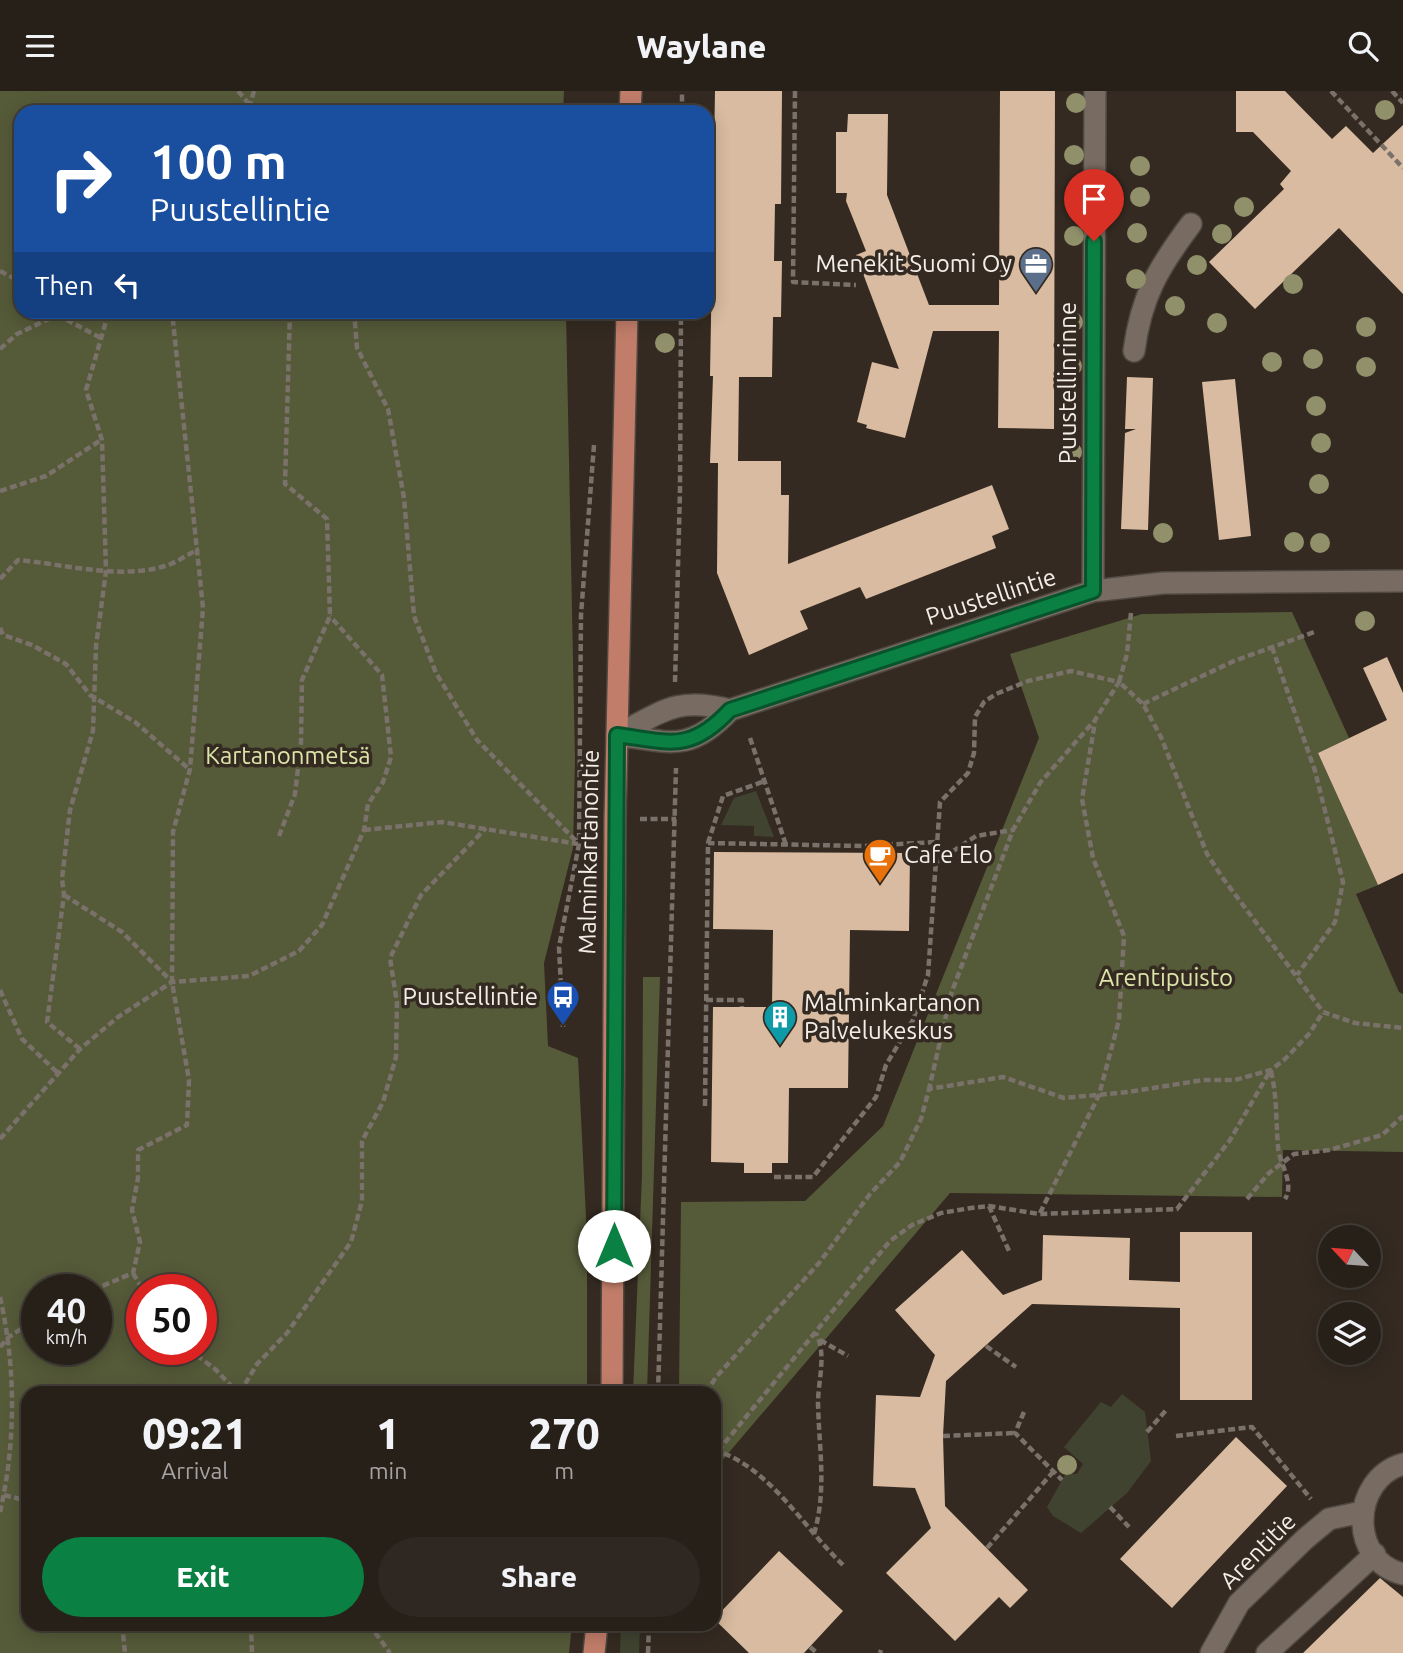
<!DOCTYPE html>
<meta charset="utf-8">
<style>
body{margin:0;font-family:Ubuntu,sans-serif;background:#2f2822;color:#f1f3f6;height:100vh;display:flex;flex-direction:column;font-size:26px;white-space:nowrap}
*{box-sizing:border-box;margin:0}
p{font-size:23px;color:#a4a3a2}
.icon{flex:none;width:38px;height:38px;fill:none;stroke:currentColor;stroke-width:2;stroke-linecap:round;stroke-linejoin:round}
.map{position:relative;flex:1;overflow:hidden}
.side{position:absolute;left:21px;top:1295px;width:700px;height:245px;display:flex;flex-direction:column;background:#272019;border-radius:21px;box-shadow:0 4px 18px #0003,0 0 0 2px #433e38}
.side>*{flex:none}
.guide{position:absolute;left:14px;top:14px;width:700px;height:214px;border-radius:21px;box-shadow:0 4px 18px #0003,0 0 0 2px #433e38;background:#1a4fa0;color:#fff;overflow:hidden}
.needle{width:46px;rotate:296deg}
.tools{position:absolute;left:1318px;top:1134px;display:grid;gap:14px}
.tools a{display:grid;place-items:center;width:63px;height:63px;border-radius:50%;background:#272019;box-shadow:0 4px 18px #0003,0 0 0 2px #433e38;font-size:35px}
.speed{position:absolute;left:21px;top:1183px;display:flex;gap:14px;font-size:35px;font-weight:700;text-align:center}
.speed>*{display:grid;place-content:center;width:91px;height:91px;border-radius:50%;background:#272019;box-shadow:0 4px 18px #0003,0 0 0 2px #433e38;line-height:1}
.speed small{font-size:18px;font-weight:400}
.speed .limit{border:10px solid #d22;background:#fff;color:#111}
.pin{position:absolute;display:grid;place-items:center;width:60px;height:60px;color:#fff;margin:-72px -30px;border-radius:50% 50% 50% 0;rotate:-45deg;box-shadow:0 0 7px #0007}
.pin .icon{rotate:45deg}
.me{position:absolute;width:77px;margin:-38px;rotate:0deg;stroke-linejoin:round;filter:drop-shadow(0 0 5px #0008)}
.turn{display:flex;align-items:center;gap:24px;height:147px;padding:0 21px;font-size:32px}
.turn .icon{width:91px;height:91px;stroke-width:2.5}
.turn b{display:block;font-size:49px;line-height:60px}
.then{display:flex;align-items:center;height:66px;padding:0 21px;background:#0003;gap:14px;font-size:26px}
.eta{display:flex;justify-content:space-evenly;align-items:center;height:119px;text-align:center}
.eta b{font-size:42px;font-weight:800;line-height:49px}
.action{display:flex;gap:14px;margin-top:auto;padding:14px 21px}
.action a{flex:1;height:80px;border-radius:42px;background:#0b8043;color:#fff;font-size:28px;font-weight:800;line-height:80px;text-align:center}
.action a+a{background:#2f2822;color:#f1f3f6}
header{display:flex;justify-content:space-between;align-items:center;height:91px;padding:0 21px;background:#272019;font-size:32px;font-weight:800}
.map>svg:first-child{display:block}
</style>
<header><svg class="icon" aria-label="menu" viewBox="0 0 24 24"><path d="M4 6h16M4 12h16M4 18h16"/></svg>Waylane<svg class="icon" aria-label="search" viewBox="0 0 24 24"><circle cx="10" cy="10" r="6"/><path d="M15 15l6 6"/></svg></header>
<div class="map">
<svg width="1403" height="1562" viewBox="0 0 1403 1562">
<rect width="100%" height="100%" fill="#342a21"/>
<path fill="#404330" d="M 756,700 L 774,746 L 754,745 L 754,735 L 721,734 L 734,707 Z
M 1122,1303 L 1145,1321 L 1151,1370 L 1127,1402 L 1081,1442 L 1053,1425 L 1047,1416 L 1066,1382 L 1077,1383 L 1083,1373 L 1064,1356 L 1101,1311 L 1111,1316 Z
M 621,1533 L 640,1533 L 639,1562 L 620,1562 Z"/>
<path fill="#555a39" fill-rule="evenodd" d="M 0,0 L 564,0 L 563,21 L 21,21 L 21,220 L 566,221 L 575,668 L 573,757 L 544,872 L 548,955 L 578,967 L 587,1146 L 587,1302 L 28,1302 L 28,1533 L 572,1533 L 569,1562 L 0,1562 ZM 37,1199 L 96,1199 L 96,1258 L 37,1258 ZM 142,1199 L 201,1199 L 201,1258 L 142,1258 Z
M 1292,521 L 1349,647 L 1318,662 L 1378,794 L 1356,803 L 1399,901 L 1403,903 L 1403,1061 L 1283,1059 L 1282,1106 L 950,1102 L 714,1379 L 714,1302 L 679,1302 L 681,1111 L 805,1110 L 883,1035 L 1039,647 L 1010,563 L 1142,523 Z
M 643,886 L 660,886 L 647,1302 L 633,1302 L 642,1084 Z"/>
<path fill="#d8bba0" d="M 715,0 L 782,0 L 781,113 L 775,113 L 774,170 L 782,170 L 781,226 L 773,226 L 772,286 L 739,286 L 738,370 L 781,370 L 781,404 L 789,404 L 788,473 L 992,394 L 1009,438 L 992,445 L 996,457 L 866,508 L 860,496 L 800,520 L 808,538 L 749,564 L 717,482 L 718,372 L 710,372 L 713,285 L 710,285 Z
M 1000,0 L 1055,0 L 1054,338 L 998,337 L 999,240 L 933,240 L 905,347 L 866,337 L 867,334 L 857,331 L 872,271 L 899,278 L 856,164 L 866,160 L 846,110 L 847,102 L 836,102 L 836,41 L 847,41 L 848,23 L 888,23 L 887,104 L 929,214 L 999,214 Z
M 1236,0 L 1285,0 L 1332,48 L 1346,35 L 1373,62 L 1403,34 L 1403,203 L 1339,137 L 1255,218 L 1209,171 L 1284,98 L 1280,93 L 1291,80 L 1253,41 L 1236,41 Z
M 1127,286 L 1153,287 L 1148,439 L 1121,438 L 1125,342 L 1136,338 L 1125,338 Z
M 1235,288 L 1251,445 L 1219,449 L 1202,291 Z
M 1387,566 L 1403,602 L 1403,782 L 1378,794 L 1318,662 L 1387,629 L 1363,577 Z
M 714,761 L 910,762 L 909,840 L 850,839 L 848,997 L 789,997 L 788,1072 L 772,1072 L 772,1082 L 744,1082 L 744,1072 L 711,1071 L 713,916 L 772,916 L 773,839 L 713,838 Z
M 1180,1141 L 1252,1141 L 1252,1309 L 1180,1309 L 1180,1217 L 1032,1213 L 946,1290 L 943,1345 L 945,1415 L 1028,1499 L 1010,1517 L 999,1506 L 955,1550 L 886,1482 L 931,1437 L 915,1397 L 873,1395 L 876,1304 L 920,1306 L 935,1264 L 895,1219 L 962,1159 L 1003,1204 L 1042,1189 L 1043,1144 L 1130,1147 L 1129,1189 L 1180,1191 Z
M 1236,1346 L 1287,1395 L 1172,1517 L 1120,1468 Z
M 779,1460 L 843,1520 L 804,1562 L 749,1562 L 714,1528 Z
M 1380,1487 L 1403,1506 L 1403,1562 L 1303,1562 Z"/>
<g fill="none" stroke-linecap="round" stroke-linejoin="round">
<defs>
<path id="minor" d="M 1134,260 C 1141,206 1158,177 1191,133
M 1093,500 L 1095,0
M 617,644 C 662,621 677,605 730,619 L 1093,500 L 1163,492 L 1403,490
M 617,644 C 670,651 690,662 730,619
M 1403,1373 C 1351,1388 1348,1470 1403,1483
M 1211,1562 L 1239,1512 L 1305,1448 L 1329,1428 L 1362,1421
M 1267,1562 L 1375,1463"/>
<path id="major" d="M 630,21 L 631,0
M 612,1302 L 615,728 L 627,220
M 594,1562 L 597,1533"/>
</defs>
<use href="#minor" stroke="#4f4840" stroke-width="24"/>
<use href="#major" stroke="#4f4840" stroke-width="24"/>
<path stroke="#7a726a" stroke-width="4.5" stroke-dasharray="7 3.5" stroke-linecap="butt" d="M 238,0 L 250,14 L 243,21
M 254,0 L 250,14 L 256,21
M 795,0 L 793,191 L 856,194
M 1331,0 L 1403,77
M 1392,0 L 1403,12
M 682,21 L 682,0
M 0,180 L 21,191
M 354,220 L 357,257 L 388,318 L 404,407 L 414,525 L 436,582 L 477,649 L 578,752
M 59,221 L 69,230 L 101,247
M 0,258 L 17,243 L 61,222
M 0,400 L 46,385 L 101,349
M 0,488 L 18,469 C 65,473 119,489 165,475 C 176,472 188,463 199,458
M 1131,522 L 1127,563 L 1119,591 L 1143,613 L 1161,646 L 1207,763 L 1222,786 L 1323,921 L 1355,932 L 1403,937
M 0,537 L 3,544 L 32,554 L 66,573 L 90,604 L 135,631 L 189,678
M 1272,556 L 1315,680 L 1343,791 L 1335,831 L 1297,884
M 675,591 L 680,399 L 681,220
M 1143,613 L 1234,570 L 1317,540
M 750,647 L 786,754
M 640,728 L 676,728
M 364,739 L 442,731 L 578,753
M 279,745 L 295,703 L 301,652 L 302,589 L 330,525 L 327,428 L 285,393 L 290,220
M 708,752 L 723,705 L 765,690
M 935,772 L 976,745 L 1013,739
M 64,804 L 122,841 L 171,890
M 0,899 L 22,948 L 59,983
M 706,909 L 742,909 L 742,916
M 563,936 L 559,856 L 579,753 L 581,524 L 594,354
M 80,958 L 47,931 L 64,804 L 62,788 L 70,719 L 93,640 L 96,555 L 106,480 L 102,349 L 86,299 L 109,220
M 1271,980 C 1277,1006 1276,1029 1278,1056 C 1279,1073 1295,1091 1285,1108
M 705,1015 L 708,752 L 863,755 L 936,751
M 0,1048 L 80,958 L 118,926 L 172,891 L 249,885 L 299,860 L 322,834 L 364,739 L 368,713 L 383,691 L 391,666 L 382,584 L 330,525
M 774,1086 L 813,1086 L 876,1006 L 886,974 L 913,929 L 928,884 L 940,711 L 968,682 L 974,662 L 975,626 L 984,611 L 996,603 L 1028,590 L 1071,580 L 1119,591 L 1095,629 L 1040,692 L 1013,739 L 951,903 L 929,998
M 1247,1108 L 1269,1082 L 1294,1063 L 1329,1059 L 1382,1044 L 1403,1025
M 989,1115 L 1009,1160
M 1040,1122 L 1099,1004 L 1119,929 L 1124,845 L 1093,767 L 1082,708 L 1095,631
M 133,1182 L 143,1199
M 93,1199 L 133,1182 L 140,1151 L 132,1119 L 138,1087 L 138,1059 L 187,1034 L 189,989 L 172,891 L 173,741 L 190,678 L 203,517 L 172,220
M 0,1206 C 16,1276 16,1352 0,1421
M 820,1249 L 848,1265
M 986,1255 L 1016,1276
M 0,1256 L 9,1246 L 37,1227
M 188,1258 L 215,1278 L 238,1302
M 240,1302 L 257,1273 L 287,1242 L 351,1151 L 362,1110 L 362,1050 L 383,1011 L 396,966 L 397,912 L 390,867 L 421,804 L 486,737
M 658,1302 L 676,677
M 706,1302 L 716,1286 L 819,1172 L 870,1103 L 900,1071 L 921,1028 L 929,998 L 1003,986 L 1064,1007 L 1128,1001 L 1203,989 L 1235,989 L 1271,979 L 1285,968 L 1309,943 L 1323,921
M 1024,1321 L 1015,1342 L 1062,1389
M 1147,1341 L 1167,1318
M 943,1345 L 1015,1342
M 1176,1345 L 1252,1336 L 1311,1408
M 714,1359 C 769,1375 803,1436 843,1474
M 718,1360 L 890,1150 L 912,1134 L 941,1122 L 971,1117 L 989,1115 L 1039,1123 L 1177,1118 L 1230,1049 L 1270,980
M 4,1404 L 28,1410
M 1110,1416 L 1129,1436
M 814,1443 C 827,1399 819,1358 818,1312 C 818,1290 827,1263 816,1242
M 987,1457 L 1053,1381
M 122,1533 L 125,1562
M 251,1533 L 252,1562
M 369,1533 L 390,1562
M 623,1537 L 635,1533
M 810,1556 L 817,1562
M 648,1562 L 649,1533
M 880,1562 L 881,1559"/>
<use href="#minor" stroke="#786c62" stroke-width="21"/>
<use href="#major" stroke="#c17d69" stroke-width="21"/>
</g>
<g fill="#90916b">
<circle cx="1076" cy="12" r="10"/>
<circle cx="1385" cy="19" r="10"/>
<circle cx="1074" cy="64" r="10"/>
<circle cx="1140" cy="75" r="10"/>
<circle cx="1140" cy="106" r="10"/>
<circle cx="1244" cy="116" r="10"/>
<circle cx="1137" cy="142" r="10"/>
<circle cx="1222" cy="143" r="10"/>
<circle cx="1074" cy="145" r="10"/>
<circle cx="1197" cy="174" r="10"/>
<circle cx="1136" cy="188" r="10"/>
<circle cx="1293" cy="193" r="10"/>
<circle cx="1175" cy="215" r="10"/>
<circle cx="1073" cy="231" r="10"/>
<circle cx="1217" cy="232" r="10"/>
<circle cx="1366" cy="236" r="10"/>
<circle cx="665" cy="252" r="10"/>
<circle cx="1313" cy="268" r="10"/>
<circle cx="1272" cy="271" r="10"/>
<circle cx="1072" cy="275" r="10"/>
<circle cx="1366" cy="276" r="10"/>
<circle cx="1316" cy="315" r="10"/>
<circle cx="1321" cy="352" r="10"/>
<circle cx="1072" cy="361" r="10"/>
<circle cx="1319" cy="393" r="10"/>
<circle cx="1163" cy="442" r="10"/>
<circle cx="1294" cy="451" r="10"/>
<circle cx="1320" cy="452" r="10"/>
<circle cx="1365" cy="530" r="10"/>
<circle cx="1067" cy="1374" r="10"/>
</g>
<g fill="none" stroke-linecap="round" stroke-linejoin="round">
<defs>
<path id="route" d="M 614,1155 L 617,644 C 669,651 690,662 730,619 L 1093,500 L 1094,150"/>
</defs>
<use href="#route" stroke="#07532c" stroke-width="18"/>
<use href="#route" stroke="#0b8043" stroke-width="12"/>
</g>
<defs>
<symbol id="office-pin" viewBox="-11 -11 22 30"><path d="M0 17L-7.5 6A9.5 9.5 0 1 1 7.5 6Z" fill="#5c6f8a" stroke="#342a21"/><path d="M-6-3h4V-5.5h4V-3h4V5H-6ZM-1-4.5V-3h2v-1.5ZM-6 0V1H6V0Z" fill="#fff"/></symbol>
<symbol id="cafe-pin" viewBox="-11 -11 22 30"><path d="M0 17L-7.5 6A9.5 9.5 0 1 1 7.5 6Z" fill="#e8710a" stroke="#342a21"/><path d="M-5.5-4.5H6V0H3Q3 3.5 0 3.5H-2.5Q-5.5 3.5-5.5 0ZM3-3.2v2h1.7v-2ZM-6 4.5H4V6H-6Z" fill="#fff"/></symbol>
<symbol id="bus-pin" viewBox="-11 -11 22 30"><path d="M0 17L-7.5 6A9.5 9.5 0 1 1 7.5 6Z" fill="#1a4fb4" stroke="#342a21"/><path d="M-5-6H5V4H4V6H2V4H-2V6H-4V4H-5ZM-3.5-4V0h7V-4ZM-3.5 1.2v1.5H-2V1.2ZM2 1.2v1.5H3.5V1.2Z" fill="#fff"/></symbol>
<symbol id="building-pin" viewBox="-11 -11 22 30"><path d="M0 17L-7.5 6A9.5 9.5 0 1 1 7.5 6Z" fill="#0f9aa8" stroke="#342a21"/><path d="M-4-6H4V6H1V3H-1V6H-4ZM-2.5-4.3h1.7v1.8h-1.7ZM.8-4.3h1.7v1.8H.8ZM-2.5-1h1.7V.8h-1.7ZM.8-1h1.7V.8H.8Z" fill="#fff"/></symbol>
</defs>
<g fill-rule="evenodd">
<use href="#office-pin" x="1017" y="154" width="38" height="52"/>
<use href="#cafe-pin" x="861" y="745" width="38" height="52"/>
<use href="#bus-pin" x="544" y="887" width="38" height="52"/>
<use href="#building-pin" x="761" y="907" width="38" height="52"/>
</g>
<g text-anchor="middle" stroke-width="7" stroke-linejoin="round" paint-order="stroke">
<g font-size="24" fill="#f4eee8" stroke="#342a21" text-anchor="end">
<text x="1012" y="181">Menekit Suomi Oy</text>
<text x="904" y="772" text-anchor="start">Cafe Elo</text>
<text x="538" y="914">Puustellintie</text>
<text x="804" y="920" text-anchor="start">Malminkartanon<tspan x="804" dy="28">Palvelukeskus</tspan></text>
</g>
<g font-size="24" fill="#f4eee8" stroke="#342a21">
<text transform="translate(1068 292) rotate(-90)" y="8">Puustellinrinne</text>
<text transform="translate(991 506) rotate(-18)" y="8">Puustellintie</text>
<text transform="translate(589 761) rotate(-89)" y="8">Malminkartanontie</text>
<text transform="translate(1258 1460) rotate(-45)" y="8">Arentitie</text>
</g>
<g font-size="24" fill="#dce5a8" stroke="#342a21">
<text x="288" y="673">Kartanonmetsä</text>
<text x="1166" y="895">Arentipuisto</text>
</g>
</g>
</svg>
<div class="tools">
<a><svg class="needle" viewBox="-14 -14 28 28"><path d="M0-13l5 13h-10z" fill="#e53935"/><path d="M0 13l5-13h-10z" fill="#a4a3a2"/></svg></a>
<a><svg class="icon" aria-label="layers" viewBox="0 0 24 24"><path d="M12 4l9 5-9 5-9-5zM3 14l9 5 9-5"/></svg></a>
</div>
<div class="speed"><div>40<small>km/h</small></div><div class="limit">50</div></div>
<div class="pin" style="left:1094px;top:150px;background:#d93025"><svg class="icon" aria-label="arrive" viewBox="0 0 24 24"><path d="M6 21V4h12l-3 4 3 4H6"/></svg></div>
<svg class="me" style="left:614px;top:1155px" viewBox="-20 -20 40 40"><circle r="19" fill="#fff"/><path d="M0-13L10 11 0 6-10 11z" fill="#0b8043"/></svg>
<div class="guide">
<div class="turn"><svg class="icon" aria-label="right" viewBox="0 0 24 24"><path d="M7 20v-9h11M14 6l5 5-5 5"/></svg><div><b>100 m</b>Puustellintie</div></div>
<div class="then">Then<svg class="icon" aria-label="left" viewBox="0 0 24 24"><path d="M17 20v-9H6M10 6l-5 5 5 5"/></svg></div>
</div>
<section class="side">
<div class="eta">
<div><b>09:21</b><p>Arrival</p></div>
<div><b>1</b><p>min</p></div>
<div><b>270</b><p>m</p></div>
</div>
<div class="action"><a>Exit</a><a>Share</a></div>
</section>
</div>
